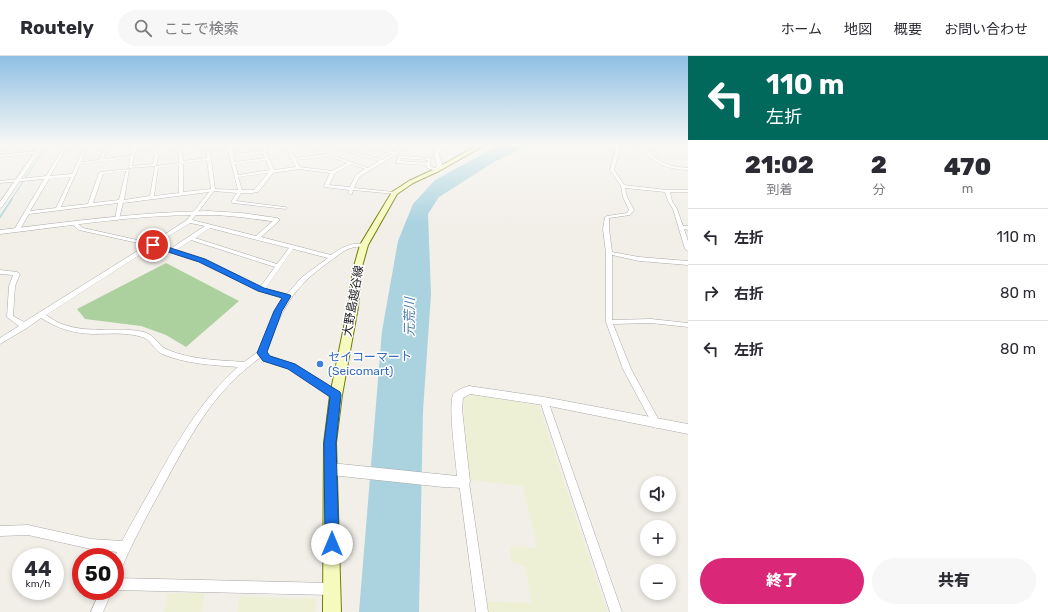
<!DOCTYPE html>
<html lang="ja">
<meta charset="utf-8">
<style>
body{margin:0;font-family:Rubik,"Noto Sans JP",sans-serif;background:#f7f7f7;color:#2b2b33;height:100vh;display:flex;flex-direction:column;font-size:15px;white-space:nowrap}
*{box-sizing:border-box;margin:0}
p{font-size:13px;color:#7c7c81}
.icon{flex:none;width:22px;height:22px;fill:none;stroke:currentColor;stroke-width:2;stroke-linecap:round;stroke-linejoin:round}
.map{position:relative;flex:1;overflow:hidden}
.drawer{display:flex;flex-direction:column;background:#fff;width:360px}
.drawer>*{flex:none}
.hud{background:#00695c;color:#fff;overflow:hidden}
.tools{position:absolute;left:640px;top:420px;display:grid;gap:8px}
.tools a{display:grid;place-items:center;width:36px;height:36px;border-radius:50%;background:#fff;box-shadow:0 2px 6px #0003;font-size:20px}
.speed{position:absolute;left:12px;top:492px;display:flex;gap:8px;font-size:20px;font-weight:700;text-align:center}
.speed>*{display:grid;place-content:center;width:52px;height:52px;border-radius:50%;background:#fff;box-shadow:0 2px 6px #0003;line-height:1}
.speed small{font-size:10px;font-weight:400}
.speed .limit{border:6px solid #d22;background:#fff;color:#111}
.pin{position:absolute;display:grid;place-items:center;width:34px;height:34px;color:#fff;margin:-17px;border:2px solid #fff;border-radius:50%;box-shadow:0 1px 4px #0007}
.me{position:absolute;width:44px;margin:-22px;rotate:0deg;stroke-linejoin:round;filter:drop-shadow(0 0 3px #0008)}
.turn{display:flex;align-items:center;gap:14px;height:84px;padding:0 12px;font-size:18px}
.turn .icon{width:52px;height:52px;stroke-width:2.5}
.turn b{display:block;font-size:28px;line-height:34px}
.eta{display:flex;justify-content:space-evenly;align-items:center;height:68px;text-align:center}
.eta b{font-size:24px;font-weight:800;line-height:28px}
.button{display:flex;gap:8px;margin-top:auto;padding:8px 12px}
.button a{flex:1;height:46px;border-radius:24px;background:#db2777;color:#fff;font-size:16px;font-weight:800;line-height:46px;text-align:center}
.button a+a{background:#f7f7f7;color:#2b2b33}
ul{padding:0;list-style:none}
li{display:flex;align-items:center;gap:12px;height:56px;padding:0 12px;border-top:1px solid #e1e1e2}
li div{flex:1}
li b{display:block;font-size:15px}
li em{font-style:normal}
header{display:flex;align-items:center;gap:24px;box-sizing:border-box;height:56px;padding:0 20px;background:#fff;border-bottom:1px solid #e1e1e2}
header strong{font-size:19px}
nav{display:flex;gap:22px;margin-inline-start:auto;font-size:14px}
.search{width:280px;height:36px;background:#f7f7f7;display:flex;align-items:center;gap:10px;box-sizing:border-box;padding:0 14px;border-radius:22px;color:#7c7c81;font-size:15px}
main{display:flex;flex:1;min-height:0}
.map>svg:first-child{display:block}
</style>
<header>
<strong>Routely</strong>
<div class="search"><svg class="icon" aria-label="search" viewBox="0 0 24 24"><circle cx="10" cy="10" r="6"/><path d="M15 15l6 6"/></svg>ここで検索</div>
<nav><a>ホーム</a><a>地図</a><a>概要</a><a>お問い合わせ</a></nav>
</header>
<main>
<div class="map">
<svg width="688" height="556" viewBox="0 0 688 556">
<rect width="100%" height="100%" fill="#f2efe9"/>
<path fill="#eef0d5" d="M 474,338 L 539,350 L 607,556 L 488,556 L 486,545 L 532,547 L 525,510 L 511,506 L 510,491 L 537,492 L 523,430 L 470,424 L 464,364 L 464,342 Z
M 168,537 L 205,537 L 202,556 L 164,556 Z
M 240,540 L 316,543 L 315,556 L 237,556 Z"/>
<path fill="#add19e" d="M 166,207 L 239,245 L 186,291 L 166,279 L 141,270 L 85,263 L 77,253 Z"/>
<path fill="#aad3df" d="M 503,89 L 530,89 L 494,106 L 439,141 L 428,158 L 431,238 L 423,355 L 419,556 L 359,556 L 382,275 L 398,185 L 413,148 L 435,124 L 492,93 Z"/>
<g fill="none" stroke-linecap="round" stroke-linejoin="round">
<path stroke="#aad3df" stroke-width="1" d="M 11,144 L 47,89"/>
<path stroke="#aad3df" stroke-width="1.5" d="M 0,161 L 12,143"/>
<defs>
<path id="minor" d="M 98,89 L 112,89 L 108,90 L 103,103 L 131,100 L 133,89 L 137,89 L 136,94 L 151,92 L 159,99 L 156,110 L 180,107 L 179,106 L 179,97 L 168,89 L 172,89 L 182,96 L 183,105 L 207,102 L 206,95 L 197,89 C 203,89 205,93 209,94 C 215,95 228,93 232,89 L 236,89 L 232,93 L 233,98 L 262,95 L 263,89 L 267,89 L 266,96 L 274,114 L 296,111 L 284,89 L 288,89 L 289,92 L 318,89 L 332,89 L 382,104 L 392,98 L 363,89 L 369,89 L 395,96 L 403,91 L 398,89 L 403,89 L 408,91 L 359,121 L 354,132 L 394,136 L 396,137 L 396,138 L 353,134 L 352,138 L 350,138 L 348,137 L 349,134 L 324,131 L 324,130 L 330,117 L 299,113 L 273,117 L 258,136 L 252,137 L 241,137 L 236,145 L 284,151 L 286,151 L 286,153 L 233,147 L 231,146 L 237,137 L 214,135 L 192,164 L 256,180 L 275,163 L 279,163 L 279,165 L 261,181 L 331,199 C 342,191 352,186 366,188 L 366,190 C 361,191 356,190 351,192 C 343,194 337,201 330,205 C 291,233 282,253 266,297 L 269,300 L 295,308 L 339,337 L 340,339 L 339,341 L 336,342 L 333,341 L 289,312 L 263,304 L 261,301 C 211,337 190,381 161,434 C 146,461 131,489 119,518 L 115,520 L 115,501 L 117,496 L 91,493 L 28,479 L 0,480 L 0,470 L 28,469 L 91,483 L 122,485 C 133,464 145,444 156,424 C 179,383 202,343 238,311 C 212,309 186,308 162,298 C 154,294 151,283 142,281 C 126,276 109,278 93,278 C 72,277 59,273 41,262 L 27,272 L 0,288 L 0,282 L 19,270 L 7,261 L 9,230 L 13,219 L 0,218 L 0,214 L 17,216 L 20,218 L 15,230 L 13,260 L 24,266 L 147,189 L 79,174 L 73,169 L 73,167 L 77,167 L 83,172 L 151,187 L 187,164 L 209,136 L 123,147 L 119,163 L 117,164 L 115,163 L 118,147 L 29,158 L 19,175 L 15,175 L 14,174 L 44,123 L 0,127 L 0,125 L 46,120 L 63,92 ZM 328,90 L 379,105 L 368,112 L 328,98 L 295,102 L 291,94 ZM 105,91 L 99,104 L 81,106 L 87,92 ZM 84,92 L 72,118 L 50,120 L 65,94 ZM 149,94 L 155,99 L 153,108 L 132,110 L 135,96 ZM 228,94 L 238,134 L 215,133 L 210,96 ZM 263,97 L 265,102 L 235,106 L 233,100 ZM 328,100 L 347,107 L 332,115 L 300,111 L 296,104 ZM 130,102 L 129,112 L 155,110 L 150,140 L 124,144 L 129,113 L 101,116 L 99,117 L 88,148 L 61,151 L 80,108 ZM 207,104 L 211,133 L 183,136 L 183,108 L 182,107 ZM 266,104 L 270,114 L 238,119 L 235,108 ZM 351,108 L 365,113 L 356,119 L 350,131 L 329,129 L 335,117 ZM 179,109 L 179,137 L 154,140 L 158,112 ZM 126,115 L 119,144 L 93,147 L 103,118 ZM 268,117 L 254,134 L 242,134 L 238,121 ZM 71,121 L 56,152 L 30,155 L 49,123 ZM 190,167 L 205,170 L 170,193 L 156,188 ZM 210,172 L 289,192 L 277,208 L 195,182 ZM 191,184 L 275,211 L 260,231 L 204,204 L 175,195 ZM 152,191 L 200,206 L 259,235 L 284,241 L 271,266 L 259,295 L 244,306 C 219,304 192,304 168,294 C 158,290 155,279 144,276 C 118,270 90,278 65,269 C 58,267 52,263 46,259 ZM 293,193 L 328,202 L 302,221 L 287,238 L 265,233 Z
M 617,89 L 621,89 L 614,114 L 624,129 L 667,134 L 688,134 L 688,136 L 670,136 L 672,145 L 677,153 L 683,170 L 688,170 L 688,174 L 684,173 L 688,185 L 688,195 L 685,193 L 673,153 L 668,145 L 665,136 L 625,132 L 627,141 L 634,154 L 630,159 L 609,162 L 609,173 L 612,196 L 639,201 L 688,205 L 688,209 L 639,205 L 612,199 L 612,264 L 651,263 L 688,267 L 688,271 L 651,267 L 613,268 L 631,313 L 661,368 L 660,371 L 657,372 L 654,371 L 623,313 L 606,266 L 606,197 L 603,173 L 605,161 L 607,160 L 627,157 L 629,154 L 623,141 L 621,130 L 610,114 Z
M 638,89 L 642,89 C 658,106 664,110 688,112 L 688,114 C 664,113 654,107 638,89 Z
M 37,95 L 39,96 L 38,97 L 0,101 L 0,99 Z
M 399,100 L 431,102 L 430,110 L 439,114 L 437,115 L 427,112 L 426,109 L 396,107 ZM 401,102 L 428,104 L 427,107 L 400,105 Z
M 544,342 L 547,343 L 548,345 L 622,556 L 610,556 L 540,345 L 541,343 Z
M 464,421 L 467,423 L 469,426 L 488,556 L 476,556 L 459,426 L 461,423 Z
M 115,522 L 332,527 L 336,529 L 338,533 L 336,537 L 332,539 L 115,534 Z
M 100,535 L 112,535 L 103,556 L 91,556 Z"/>
<path id="tertiary" d="M 11,89 L 23,89 L 0,93 L 0,91 Z
M 40,89 L 44,89 L 2,151 L 0,152 L 0,146 Z
M 441,89 L 446,89 C 437,98 438,98 443,110 L 437,116 L 434,114 L 437,110 L 434,98 L 435,94 Z
M 208,155 L 242,157 L 277,162 L 280,164 L 277,166 C 254,163 231,159 207,159 C 138,158 69,170 0,178 L 0,174 C 69,166 138,156 208,155 Z
M 469,330 L 544,341 L 688,368 L 688,378 L 544,349 L 470,338 L 463,342 L 462,353 L 470,426 L 468,430 L 464,432 L 443,431 L 331,419 L 327,417 L 325,413 L 327,409 L 331,407 L 457,420 C 456,405 448,350 453,339 C 455,335 464,331 469,330 Z"/>
<path id="secondary" d="M 478,89 L 485,89 L 439,115 L 413,127 L 397,138 L 368,189 L 361,214 L 358,251 L 342,339 L 336,387 L 341,556 L 323,556 L 324,387 L 330,339 L 348,251 L 353,214 L 360,189 L 392,136 L 409,125 L 435,113 Z"/>
</defs>
<use href="#minor" stroke="#a9a9a9" stroke-width="1"/>
<use href="#tertiary" stroke="#a9a9a9" stroke-width="1"/>
<use href="#secondary" stroke="#707d05" stroke-width="2"/>
<use href="#minor" fill="#fff" fill-rule="evenodd"/>
<use href="#tertiary" fill="#fff" fill-rule="evenodd"/>
<use href="#secondary" fill="#f7fabf" fill-rule="evenodd"/>
</g>
<linearGradient id="sky" x2="0" y2="1"><stop stop-color="#8fc0e4"/><stop offset="0.53" stop-color="#f9f8f5"/><stop offset="1" stop-color="#f9f8f5" stop-opacity="0"/></linearGradient>
<rect width="688" height="167" fill="url(#sky)"/>
<path fill="#1a73e8" stroke="#114b97" d="M 150,187 L 155,187 L 205,203 L 264,232 L 290,239 L 291,240 L 282,255 L 267,296 L 270,300 L 295,308 L 340,336 L 341,339 L 336,387 L 339,488 L 337,493 L 332,495 L 327,493 L 325,488 L 324,387 L 330,341 L 288,313 L 263,305 L 257,297 L 274,255 L 282,242 L 258,235 L 199,206 L 150,190 Z"/>
<circle fill="#3f7fe0" stroke="#fff" stroke-width="1.5" cx="320" cy="308" r="4"/>
<g text-anchor="middle" stroke-width="3" stroke-linejoin="round" paint-order="stroke">
<g font-size="12" fill="#222" stroke="#fff">
<text transform="translate(353 245) rotate(-80)" y="4">大野島越谷線</text>
</g>
<g font-size="12" fill="#366cbe" stroke="#fff" text-anchor="start">
<text x="328" y="305">セイコーマート<tspan x="328" dy="14">(Seicomart)</tspan></text>
</g>
<g font-size="13" font-style="italic" fill="#4a7aab" stroke="#fff">
<text transform="translate(409 261) rotate(-89)" y="5">元荒川</text>
</g>
</g>
</svg>
<div class="tools">
<a><svg class="icon" aria-label="sound" viewBox="0 0 24 24"><path d="M4 9h4l5-4v14l-5-4H4zM17 9q2 3 0 6"/></svg></a>
<a>+</a>
<a>−</a>
</div>
<div class="speed"><div>44<small>km/h</small></div><div class="limit">50</div></div>
<div class="pin" style="left:153px;top:189px;background:#d93025"><svg class="icon" aria-label="arrive" viewBox="0 0 24 24"><path d="M6 21V4h12l-3 4 3 4H6"/></svg></div>
<svg class="me" style="left:332px;top:488px" viewBox="-20 -20 40 40"><circle r="19" fill="#fff"/><path d="M0-13L10 11 0 6-10 11z" fill="#1a73e8"/></svg>
</div>
<section class="drawer">
<div class="hud">
<div class="turn"><svg class="icon" aria-label="left" viewBox="0 0 24 24"><path d="M17 20v-9H6M10 6l-5 5 5 5"/></svg><div><b>110 m</b>左折</div></div>
</div>
<div class="eta">
<div><b>21:02</b><p>到着</p></div>
<div><b>2</b><p>分</p></div>
<div><b>470</b><p>m</p></div>
</div>
<ul>
<li><svg class="icon" aria-label="left" viewBox="0 0 24 24"><path d="M17 20v-9H6M10 6l-5 5 5 5"/></svg><div><b>左折</b></div><em>110 m</em></li>
<li><svg class="icon" aria-label="right" viewBox="0 0 24 24"><path d="M7 20v-9h11M14 6l5 5-5 5"/></svg><div><b>右折</b></div><em>80 m</em></li>
<li><svg class="icon" aria-label="left" viewBox="0 0 24 24"><path d="M17 20v-9H6M10 6l-5 5 5 5"/></svg><div><b>左折</b></div><em>80 m</em></li>
</ul>
<div class="button"><a>終了</a><a>共有</a></div>
</section>
</main>
